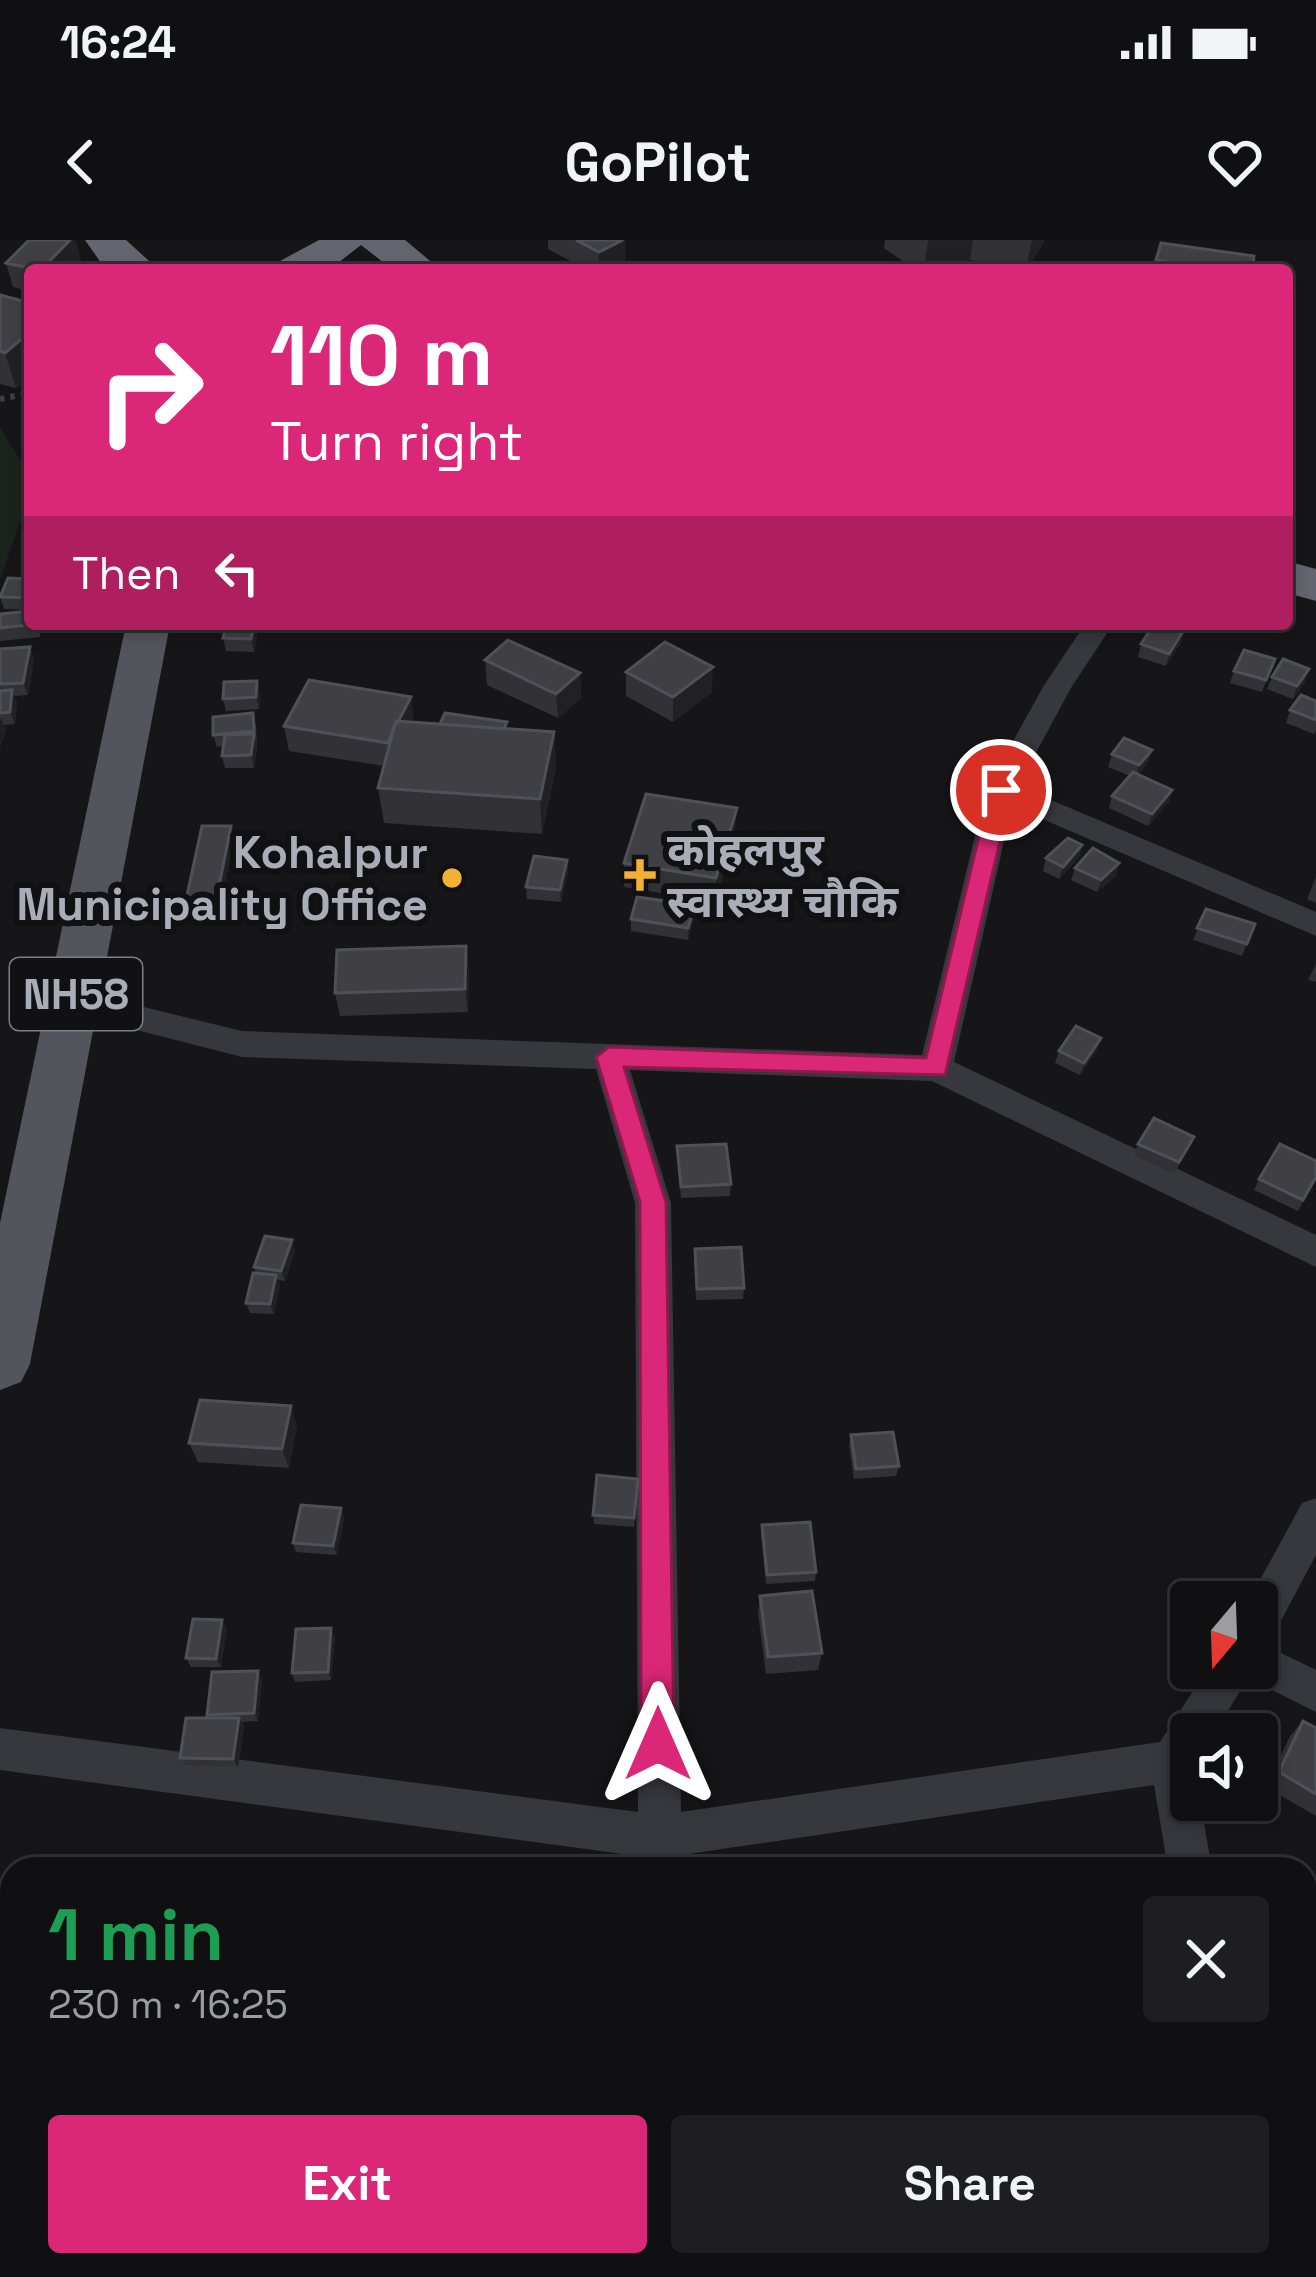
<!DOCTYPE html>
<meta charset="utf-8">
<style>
body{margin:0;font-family:"Space Grotesk","Noto Sans Devanagari",sans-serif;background:#1e1e20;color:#f1f3f6;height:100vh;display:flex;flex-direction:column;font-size:45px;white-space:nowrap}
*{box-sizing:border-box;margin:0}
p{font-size:39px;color:#9c9d9f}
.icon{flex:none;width:66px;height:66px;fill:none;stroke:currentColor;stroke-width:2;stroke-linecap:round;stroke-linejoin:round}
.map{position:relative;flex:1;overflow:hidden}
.panel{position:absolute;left:0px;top:1617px;width:1317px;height:420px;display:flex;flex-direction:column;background:#101012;border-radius:36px 36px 0 0;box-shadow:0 6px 18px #0003,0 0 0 3px #303032}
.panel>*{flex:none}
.hud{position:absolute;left:24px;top:24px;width:1269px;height:366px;border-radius:12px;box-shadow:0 6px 18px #0003,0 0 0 3px #303032;background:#db2777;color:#fff;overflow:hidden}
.needle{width:78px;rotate:199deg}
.fabs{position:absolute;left:1170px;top:1341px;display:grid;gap:24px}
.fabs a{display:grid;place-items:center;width:108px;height:108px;border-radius:12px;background:#101012;box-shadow:0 6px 18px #0003,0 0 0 3px #303032;font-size:60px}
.pin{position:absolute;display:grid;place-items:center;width:102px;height:102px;color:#fff;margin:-51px;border:6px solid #fff;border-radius:50%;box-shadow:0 3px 12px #0007}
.me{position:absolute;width:132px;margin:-66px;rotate:0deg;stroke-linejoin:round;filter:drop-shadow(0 0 9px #0008)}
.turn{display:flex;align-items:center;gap:42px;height:252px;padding:0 48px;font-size:54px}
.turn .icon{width:156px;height:156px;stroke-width:2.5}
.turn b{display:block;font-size:84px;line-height:102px}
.then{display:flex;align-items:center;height:114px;padding:0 48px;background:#0003;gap:24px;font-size:45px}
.round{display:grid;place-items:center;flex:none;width:126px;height:126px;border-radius:12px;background:#1e1e20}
.headline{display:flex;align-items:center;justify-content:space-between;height:204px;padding:0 48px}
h1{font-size:72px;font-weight:600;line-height:90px;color:#1e9e55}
.cta{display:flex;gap:24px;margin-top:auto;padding:24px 48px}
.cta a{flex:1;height:138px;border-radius:12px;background:#db2777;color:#fff;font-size:48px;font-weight:600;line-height:138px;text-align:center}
.cta a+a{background:#1e1e20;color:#f1f3f6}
.status{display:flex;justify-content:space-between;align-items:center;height:84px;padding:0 60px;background:#101012;direction:ltr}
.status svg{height:33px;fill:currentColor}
header{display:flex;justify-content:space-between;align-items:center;height:156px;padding:0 48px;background:#101012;font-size:54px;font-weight:600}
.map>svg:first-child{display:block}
</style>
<div class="status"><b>16:24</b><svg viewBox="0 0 49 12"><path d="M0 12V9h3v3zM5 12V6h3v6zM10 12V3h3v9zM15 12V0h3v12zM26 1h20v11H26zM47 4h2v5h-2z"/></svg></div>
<header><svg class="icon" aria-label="back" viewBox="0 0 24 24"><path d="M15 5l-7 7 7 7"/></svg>GoPilot<svg class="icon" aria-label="heart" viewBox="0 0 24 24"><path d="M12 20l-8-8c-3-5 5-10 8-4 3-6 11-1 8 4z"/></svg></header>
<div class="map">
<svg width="1316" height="2037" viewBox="0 0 1316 2037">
<rect width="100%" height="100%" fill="#161618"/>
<path fill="#1c231d" d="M 0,188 L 30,235 L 30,252 L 0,340 Z"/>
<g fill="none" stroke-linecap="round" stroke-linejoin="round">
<path stroke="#3d3f44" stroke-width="6" stroke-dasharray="4.5 6" stroke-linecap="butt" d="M 0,159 L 30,153"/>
<path fill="#37383d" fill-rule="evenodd" d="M 1085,384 L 1113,384 L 1071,448 L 1018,546 L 1316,672 L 1316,696 L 1012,566 L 954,822 L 1316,995 L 1316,1027 L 932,841 L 630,830 L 671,963 L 681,1572 L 1160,1502 L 1208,1428 L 1257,1428 L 1257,1362 L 1248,1362 L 1302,1263 L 1316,1258 L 1316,1315 L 1271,1399 L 1261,1403 L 1316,1430 L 1316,1472 L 1248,1438 L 1214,1494 L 1191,1494 L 1191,1560 L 1200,1560 L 1212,1629 L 1168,1629 L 1154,1545 L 682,1615 L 682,1629 L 638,1629 L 638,1616 L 0,1530 L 0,1488 L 638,1572 L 635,963 L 596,829 L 242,817 L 74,774 L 63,771 L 58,762 L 63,753 L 74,750 L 242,791 L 922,815 L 986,550 L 1043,447 Z
M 1305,1969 L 1316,1974 L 1316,2027 L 1305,2022 Z
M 655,2025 L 705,2025 L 706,2037 L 656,2037 Z
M 1242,2025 L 1292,2025 L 1296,2037 L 1246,2037 Z"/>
<path fill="#53555c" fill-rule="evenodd" d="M 126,384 L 170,384 L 30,1124 L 21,1142 L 0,1150 L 0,983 Z"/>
<path fill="#63666e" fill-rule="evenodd" d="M 85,0 L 126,0 L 159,30 L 106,30 Z
M 319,0 L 405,0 L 441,30 L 393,30 L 361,5 L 329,30 L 274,30 L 280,21 Z
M 1287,321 L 1316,329 L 1316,361 L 1287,353 Z"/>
</g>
<path fill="#323236" d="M 548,0 L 625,0 L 625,24 L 612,30 L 587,30 L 548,9 Z
M 885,0 L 1045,0 L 1027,30 L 970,20 L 941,30 L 915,30 L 884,8 Z
M 1161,3 L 1252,30 L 1154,30 Z
M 81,20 L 71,30 L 30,30 L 30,51 L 13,47 L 6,23 Z
M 0,55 L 30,63 L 30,136 L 16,148 L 0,144 Z
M 30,339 L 30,370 L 4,369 L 0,357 Z
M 0,374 L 30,384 L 40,384 L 40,397 L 0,401 Z
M 257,397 L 254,412 L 226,411 L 223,398 Z
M 1182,401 L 1166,426 L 1138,417 L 1141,404 Z
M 30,407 L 34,420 L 28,455 L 14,456 L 17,463 L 15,484 L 4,485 L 6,490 L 0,507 L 0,409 Z
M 1275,419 L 1262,452 L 1230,443 L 1234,431 Z
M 485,420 L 580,433 L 581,458 L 558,478 L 487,445 Z
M 626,432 L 712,452 L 673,482 L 626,456 Z
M 1272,437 L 1305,442 L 1293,459 L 1267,449 Z
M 257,441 L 260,453 L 259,469 L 226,471 L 223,459 Z
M 1316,461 L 1316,491 L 1314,494 L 1286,483 L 1290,470 Z
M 253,473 L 256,485 L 257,507 L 254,528 L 225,528 L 222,516 L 223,506 L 217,507 L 213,495 Z
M 414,481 L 414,483 L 554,492 L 556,528 L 542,594 L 384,583 L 378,548 L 384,526 L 289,511 L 284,486 Z
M 1152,510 L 1148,522 L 1139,534 L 1172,550 L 1169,562 L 1148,586 L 1109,568 L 1112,556 L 1130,536 L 1108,527 L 1112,514 Z
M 735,592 L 716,662 L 624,647 L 624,623 Z
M 234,598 L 219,673 L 189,672 L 186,660 Z
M 1082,605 L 1079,618 L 1059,639 L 1043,631 L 1046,618 Z
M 567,620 L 568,632 L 561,662 L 527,659 L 526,647 Z
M 1075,628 L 1116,636 L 1097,652 L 1071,640 Z
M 1316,637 L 1316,663 L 1307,659 Z
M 695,665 L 694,677 L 688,700 L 631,691 L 631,679 Z
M 1206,669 L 1255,684 L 1242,716 L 1193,700 Z
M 466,706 L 469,730 L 468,772 L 340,776 L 335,753 Z
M 1316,724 L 1316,742 L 1308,740 Z
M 1097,810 L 1080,835 L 1055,823 L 1059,811 Z
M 1194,897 L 1174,934 L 1134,915 L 1138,904 Z
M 677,906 L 731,944 L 730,956 L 681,958 Z
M 1316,938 L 1298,971 L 1254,950 L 1259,939 Z
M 292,1000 L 295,1011 L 285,1041 L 278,1040 L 280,1045 L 274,1074 L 250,1073 L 246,1063 L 256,1034 L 254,1027 Z
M 694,1020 L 744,1048 L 743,1059 L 696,1060 Z
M 297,1186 L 289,1228 L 198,1222 L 189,1203 Z
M 851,1195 L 899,1226 L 896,1236 L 854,1239 L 849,1205 Z
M 638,1249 L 634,1287 L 594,1284 L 593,1275 Z
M 341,1268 L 344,1278 L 337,1315 L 296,1312 L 293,1303 Z
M 762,1285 L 816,1332 L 815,1341 L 766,1344 L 761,1294 Z
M 760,1356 L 822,1413 L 818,1430 L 766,1434 L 758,1373 Z
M 227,1389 L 221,1427 L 191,1427 L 186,1418 Z
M 335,1397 L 331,1440 L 295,1442 L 292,1433 Z
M 262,1439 L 258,1481 L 241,1482 L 244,1486 L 238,1527 L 185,1525 L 180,1518 L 209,1478 L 207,1475 Z
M 1303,1481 L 1316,1488 L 1316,1576 L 1266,1547 L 1290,1496 Z"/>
<path fill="#212124" d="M 70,0 L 76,0 L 81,20 L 71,30 L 41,30 Z
M 625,0 L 625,24 L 612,30 L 599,30 L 599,12 Z
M 931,0 L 973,0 L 970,20 L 941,30 L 924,30 L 928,1 Z
M 1032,0 L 1045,0 L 1026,30 Z
M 30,92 L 30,136 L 16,148 L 5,113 Z
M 254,384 L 257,397 L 254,412 L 251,399 Z
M 1185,388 L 1182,401 L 1166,426 L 1169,414 Z
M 30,407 L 34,420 L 28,455 L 23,443 Z
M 713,427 L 712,452 L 673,482 L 673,457 Z
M 1309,429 L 1305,442 L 1293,459 L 1297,446 Z
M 580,433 L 581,458 L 558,478 L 556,454 Z
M 257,441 L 260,453 L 259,469 L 256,457 Z
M 12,450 L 17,463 L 15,484 L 10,472 Z
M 411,457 L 414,481 L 392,528 L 388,503 Z
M 1,478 L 6,490 L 0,507 L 0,480 Z
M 554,492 L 556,528 L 542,594 L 540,559 Z
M 254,494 L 257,507 L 254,528 L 251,515 Z
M 1152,510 L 1148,522 L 1136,538 L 1139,525 Z
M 1172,550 L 1169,562 L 1148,586 L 1152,574 Z
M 737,568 L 735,592 L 716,662 L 716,638 Z
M 231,586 L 234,598 L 219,673 L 216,661 Z
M 1082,605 L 1079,618 L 1059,639 L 1063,627 Z
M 567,620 L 568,632 L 561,662 L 560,650 Z
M 1119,623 L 1116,636 L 1097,652 L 1101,640 Z
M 695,665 L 694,677 L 688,700 L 688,688 Z
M 466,706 L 469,730 L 468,772 L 465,749 Z
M 1101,798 L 1097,810 L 1080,835 L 1084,823 Z
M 292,1000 L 295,1011 L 285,1041 L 281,1031 Z
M 276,1035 L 280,1045 L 274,1074 L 270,1064 Z
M 291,1166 L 297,1186 L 289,1228 L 282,1209 Z
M 341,1268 L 344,1278 L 337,1315 L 333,1306 Z
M 222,1380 L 227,1389 L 221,1427 L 216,1419 Z
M 331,1388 L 335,1397 L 331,1440 L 328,1432 Z
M 258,1431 L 262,1439 L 258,1481 L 254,1473 Z
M 239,1478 L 244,1486 L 238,1527 L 233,1519 Z"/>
<path fill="#3f3f44" stroke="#4f5156" stroke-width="3" d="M 29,0 L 70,0 L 41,30 L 6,23 Z
M 576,0 L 623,0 L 599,12 Z
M 1161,3 L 1254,16 L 1252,30 L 1224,30 L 1156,20 Z
M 0,55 L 30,63 L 30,92 L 5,113 L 0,111 Z
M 8,338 L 30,339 L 30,358 L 0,357 Z
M 30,371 L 30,384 L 36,384 L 0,388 L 0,374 Z
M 226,384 L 254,384 L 251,399 L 223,398 Z
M 1154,384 L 1172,384 L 1185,388 L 1169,414 L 1141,404 Z
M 508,400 L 580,433 L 556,454 L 485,420 Z
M 665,402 L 713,427 L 673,457 L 626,432 Z
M 30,407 L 23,443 L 0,444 L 0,409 Z
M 1244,410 L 1275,419 L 1266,440 L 1234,431 Z
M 1283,419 L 1309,429 L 1297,446 L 1272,437 Z
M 309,440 L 411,457 L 398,482 L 396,481 L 388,503 L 284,486 Z
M 257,441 L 256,457 L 223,459 L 224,442 Z
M 12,450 L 10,472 L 0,473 L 0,451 Z
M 1301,455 L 1316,461 L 1316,480 L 1290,470 Z
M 253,473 L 254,491 L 213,495 L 213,477 Z
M 445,473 L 507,482 L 504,489 L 440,484 Z
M 396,481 L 554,492 L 540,559 L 378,548 Z
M 254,494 L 251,515 L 222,516 L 225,495 Z
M 1124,498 L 1152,510 L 1139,525 L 1112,514 Z
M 1133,532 L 1172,550 L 1152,574 L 1112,556 Z
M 646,554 L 737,568 L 716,638 L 624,623 Z
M 202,586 L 231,586 L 216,661 L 186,660 Z
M 1068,598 L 1082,605 L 1063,627 L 1046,618 Z
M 1093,608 L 1119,623 L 1101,640 L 1075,628 Z
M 534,616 L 567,620 L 560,650 L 526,647 Z
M 637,657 L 695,665 L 688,688 L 631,679 Z
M 1206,669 L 1255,684 L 1247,704 L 1197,688 Z
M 466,706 L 465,749 L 335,753 L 337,710 Z
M 1076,786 L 1101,798 L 1084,823 L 1059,811 Z
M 1154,878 L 1194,897 L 1179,922 L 1138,904 Z
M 726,904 L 731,944 L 681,947 L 677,906 Z
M 1280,904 L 1316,921 L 1316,937 L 1303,960 L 1259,939 Z
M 265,996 L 292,1000 L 281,1031 L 254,1027 Z
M 741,1007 L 744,1048 L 697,1049 L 695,1009 Z
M 253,1033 L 276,1035 L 270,1064 L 246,1063 Z
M 200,1160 L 291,1166 L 282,1209 L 189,1203 Z
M 893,1192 L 899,1226 L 856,1229 L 851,1195 Z
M 597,1235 L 638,1239 L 634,1278 L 593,1275 Z
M 301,1265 L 341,1268 L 333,1306 L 293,1303 Z
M 810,1282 L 816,1332 L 767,1335 L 762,1285 Z
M 812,1351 L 822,1413 L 768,1417 L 760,1356 Z
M 193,1379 L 222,1380 L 216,1419 L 186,1418 Z
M 331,1388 L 328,1432 L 292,1433 L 296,1389 Z
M 258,1431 L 254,1473 L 207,1475 L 212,1432 Z
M 186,1478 L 239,1478 L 233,1519 L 180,1518 Z
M 1303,1481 L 1316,1488 L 1316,1554 L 1279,1532 Z
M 159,1624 L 214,1625 L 213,1629 L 158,1629 Z"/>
<path fill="#db2777" stroke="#8e194d" stroke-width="3" d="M 1001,542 L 1012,550 L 945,835 L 624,827 L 666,962 L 674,1504 L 669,1515 L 658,1519 L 646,1515 L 641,1504 L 640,962 L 596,817 L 609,807 L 926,818 L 990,550 Z"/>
<g fill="#f2b134" stroke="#111113" stroke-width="4.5">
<path d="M634 617h12v12h12v12h-12v12h-12v-12h-12v-12h12z"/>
<circle cx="452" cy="638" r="12"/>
</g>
<g text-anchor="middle" stroke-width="12" stroke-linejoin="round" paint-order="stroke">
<rect fill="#111113" stroke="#7b7e86" stroke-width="3" x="10" y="718" width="132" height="72" rx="9"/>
<g font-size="42" font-weight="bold" fill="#a8adb8">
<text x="76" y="769">NH58</text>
</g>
<g font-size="45" font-weight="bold" fill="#a8adb8" stroke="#111113" text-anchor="start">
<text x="667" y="625">कोहलपुर<tspan x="667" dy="52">स्वास्थ्य चौकि</tspan></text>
<text x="428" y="628" text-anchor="end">Kohalpur<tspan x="428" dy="52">Municipality Office</tspan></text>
</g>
</g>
</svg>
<div class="fabs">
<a><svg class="needle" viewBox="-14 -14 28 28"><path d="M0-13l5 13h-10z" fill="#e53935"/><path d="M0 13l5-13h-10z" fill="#9c9d9f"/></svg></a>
<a><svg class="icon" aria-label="sound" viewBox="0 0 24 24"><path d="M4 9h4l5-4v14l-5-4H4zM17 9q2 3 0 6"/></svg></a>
</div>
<div class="pin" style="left:1001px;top:550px;background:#d93025"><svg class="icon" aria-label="arrive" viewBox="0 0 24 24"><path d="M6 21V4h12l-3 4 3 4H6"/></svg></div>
<svg class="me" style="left:658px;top:1504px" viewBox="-20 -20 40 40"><path d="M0-17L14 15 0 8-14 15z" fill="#db2777" stroke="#fff" stroke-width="4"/></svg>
<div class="hud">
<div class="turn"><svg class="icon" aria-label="right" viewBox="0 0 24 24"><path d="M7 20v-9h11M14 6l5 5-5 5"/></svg><div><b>110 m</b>Turn right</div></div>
<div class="then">Then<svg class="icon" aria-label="left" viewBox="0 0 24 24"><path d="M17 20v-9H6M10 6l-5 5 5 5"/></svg></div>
</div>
<section class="panel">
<div class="headline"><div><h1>1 min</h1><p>230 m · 16:25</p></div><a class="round"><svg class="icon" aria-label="close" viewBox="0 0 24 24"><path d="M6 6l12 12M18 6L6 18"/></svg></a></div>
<div class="cta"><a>Exit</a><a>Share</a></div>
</section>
</div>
